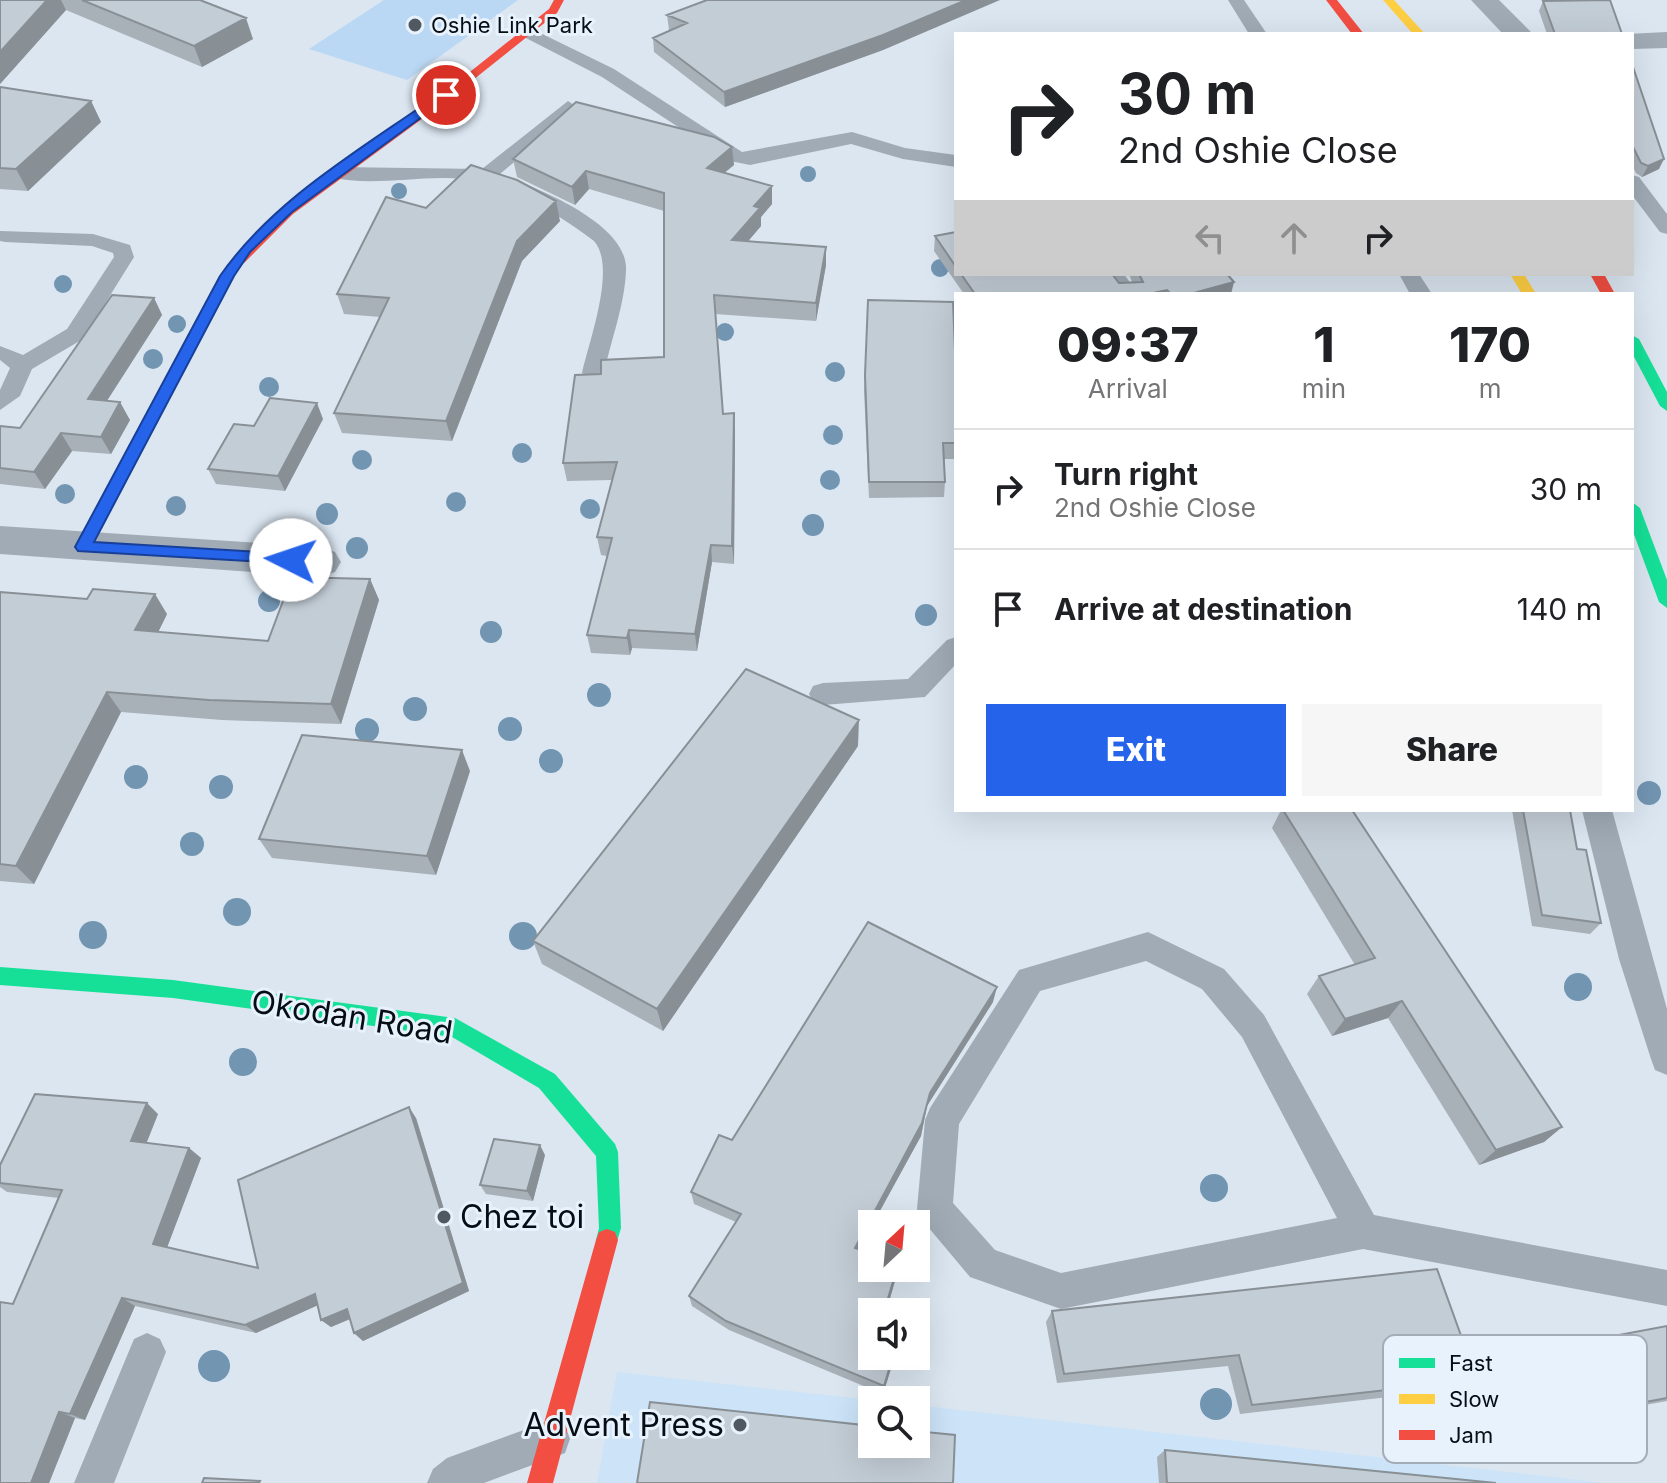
<!DOCTYPE html>
<style>
body{margin:0;font-family:Inter,sans-serif;background:#f6f6f6;color:#202124;height:100vh;display:flex;flex-direction:column;font-size:30px;white-space:nowrap}
*{box-sizing:border-box;margin:0}
p{font-size:26px;color:#757577}
.icon{flex:none;width:44px;height:44px;fill:none;stroke:currentColor;stroke-width:2;stroke-linecap:round;stroke-linejoin:round}
.map{position:relative;flex:1;overflow:hidden}
.panel{position:absolute;left:954px;top:292px;width:680px;height:520px;display:flex;flex-direction:column;background:#fff;border-radius:0px;box-shadow:0 8px 32px #0002}
.panel>*{flex:none}
.banner{position:absolute;left:954px;top:32px;width:680px;height:244px;border-radius:0px;box-shadow:0 8px 32px #0002;background:#fff;color:#202124;overflow:hidden}
.needle{width:52px;rotate:26deg}
.buttons{position:absolute;left:858px;top:1210px;display:grid;gap:16px}
.buttons a{display:grid;place-items:center;width:72px;height:72px;border-radius:0px;background:#fff;box-shadow:0 8px 32px #0002;font-size:40px}
.pin{position:absolute;display:grid;place-items:center;width:68px;height:68px;color:#fff;margin:-34px;border:4px solid #fff;border-radius:50%;box-shadow:0 2px 8px #0007}
.me{position:absolute;width:88px;margin:-44px;rotate:274deg;stroke-linejoin:round;filter:drop-shadow(0 0 6px #0008)}
.turn{display:flex;align-items:center;gap:28px;height:168px;padding:0 32px;font-size:36px}
.turn .icon{width:104px;height:104px;stroke-width:2.5}
.turn b{display:block;font-size:56px;line-height:68px}
.lanes{display:flex;align-items:center;height:76px;padding:0 32px;background:#0003;justify-content:center;gap:40px;direction:ltr}
.lanes .off{opacity:.35}
.eta{display:flex;justify-content:space-evenly;align-items:center;height:136px;text-align:center}
.eta b{font-size:48px;font-weight:800;line-height:56px}
.primary-button{display:flex;gap:16px;margin-top:auto;padding:16px 32px}
.primary-button a{flex:1;height:92px;border-radius:0px;background:#2563eb;color:#fff;font-size:32px;font-weight:800;line-height:92px;text-align:center}
.primary-button a+a{background:#f6f6f6;color:#202124}
ul{padding:0;list-style:none}
li{display:flex;align-items:center;gap:24px;height:120px;padding:0 32px;border-top:2px solid #e0e0e0}
li div{flex:1}
li b{display:block;font-size:30px}
li em{font-style:normal}
.map>svg:first-child{display:block}
</style>
<div class="map">
<svg width="1667" height="1483" viewBox="0 0 1667 1483">
<rect width="100%" height="100%" fill="#dbe6f1"/>
<path fill="#cce3f8" d="M 617,1372 L 872,1400 L 872,1444 L 916,1444 L 916,1405 L 1605,1483 L 597,1483 Z"/>
<path fill="#bad7f3" d="M 384,0 L 518,0 L 407,80 L 309,49 Z"/>
<g fill="none" stroke-linecap="round" stroke-linejoin="round">
<path fill="#a0abb6" fill-rule="evenodd" d="M 1228,0 L 1244,0 L 1267,34 L 1249,34 Z
M 528,27 L 614,69 L 742,152 L 852,132 L 905,148 L 956,155 L 956,167 L 903,159 L 851,144 L 750,165 L 730,161 L 602,77 L 522,36 L 522,28 Z
M 568,101 L 577,107 L 575,111 L 500,174 C 536,188 628,223 626,270 C 625,304 611,340 604,373 L 593,380 L 582,373 C 589,341 617,267 594,241 C 551,208 497,177 442,178 C 405,178 367,186 330,177 L 327,173 L 337,167 L 482,169 Z
M 1632,175 L 1639,177 L 1667,214 L 1667,234 L 1660,232 L 1632,195 Z
M 0,231 L 93,234 L 130,245 L 134,257 L 83,339 L 32,369 L 20,396 L 0,410 L 0,390 L 10,368 L 0,360 L 0,346 L 23,355 L 67,329 L 114,257 L 113,253 L 92,246 L 5,242 L 0,241 Z
M 1103,274 L 1124,274 L 1138,294 L 1116,294 Z
M 1399,274 L 1419,274 L 1432,294 L 1410,294 Z
M 956,637 L 956,664 L 925,697 L 823,705 L 813,702 L 809,694 L 813,686 L 823,683 L 908,679 L 947,640 Z
M 1582,810 L 1612,810 L 1667,1009 L 1667,1075 L 1655,1070 L 1651,1059 L 1619,959 Z
M 1148,932 L 1224,969 L 1264,1015 L 1374,1215 L 1667,1270 L 1667,1306 L 1363,1249 L 1061,1309 L 970,1277 L 923,1221 L 917,1209 L 925,1120 L 930,1108 L 1019,970 ZM 1146,961 L 1202,989 L 1242,1037 L 1337,1218 L 1061,1273 L 995,1250 L 953,1203 L 959,1124 L 1040,991 Z
M 147,1333 L 160,1339 L 166,1352 L 114,1483 L 74,1483 L 134,1339 Z
M 551,1420 L 565,1425 L 570,1439 L 565,1453 L 484,1483 L 427,1483 L 433,1469 L 447,1458 Z"/>
<path fill="#a0abb6" fill-rule="evenodd" d="M 1471,0 L 1499,0 L 1533,34 L 1503,34 Z
M 1667,32 L 1667,48 L 1632,49 L 1632,34 L 1627,34 Z
M 0,526 L 321,547 L 335,552 L 341,562 L 335,572 L 321,577 L 0,554 Z"/>
<path fill="#16e098" fill-rule="evenodd" d="M 1632,335 L 1639,339 L 1667,392 L 1667,411 L 1660,406 L 1632,353 Z
M 1632,502 L 1640,508 L 1667,580 L 1667,608 L 1659,602 L 1632,529 Z
M 0,967 L 173,980 L 455,1018 L 555,1074 L 615,1144 L 618,1152 L 621,1228 L 615,1248 L 607,1251 L 599,1248 L 596,1240 L 599,1228 L 596,1156 L 539,1088 L 452,1037 L 173,998 L 0,985 Z"/>
<path fill="#ffcf43" fill-rule="evenodd" d="M 1383,0 L 1394,0 L 1425,34 L 1413,34 Z
M 239,256 L 246,260 L 233,277 L 92,547 L 90,551 L 78,551 L 76,547 L 220,276 L 234,257 Z
M 1510,274 L 1524,274 L 1536,294 L 1522,294 Z"/>
<path fill="#f24e42" fill-rule="evenodd" d="M 554,0 L 564,0 L 557,13 L 449,99 L 293,214 L 244,263 L 234,263 L 234,257 L 283,208 L 441,95 L 549,9 Z
M 1326,0 L 1337,0 L 1364,34 L 1352,34 Z
M 1590,274 L 1604,274 L 1615,294 L 1601,294 Z
M 607,1229 L 615,1232 L 618,1240 L 553,1483 L 527,1483 L 596,1240 L 599,1232 Z"/>
</g>
<g fill="#7295b2">
<circle cx="808" cy="174" r="8"/>
<circle cx="399" cy="191" r="8"/>
<circle cx="940" cy="268" r="9"/>
<circle cx="63" cy="284" r="9"/>
<circle cx="177" cy="324" r="9"/>
<circle cx="725" cy="332" r="9"/>
<circle cx="153" cy="359" r="10"/>
<circle cx="835" cy="372" r="10"/>
<circle cx="269" cy="387" r="10"/>
<circle cx="833" cy="435" r="10"/>
<circle cx="522" cy="453" r="10"/>
<circle cx="362" cy="460" r="10"/>
<circle cx="830" cy="480" r="10"/>
<circle cx="65" cy="494" r="10"/>
<circle cx="456" cy="502" r="10"/>
<circle cx="176" cy="506" r="10"/>
<circle cx="590" cy="509" r="10"/>
<circle cx="327" cy="514" r="11"/>
<circle cx="813" cy="525" r="11"/>
<circle cx="357" cy="548" r="11"/>
<circle cx="269" cy="601" r="11"/>
<circle cx="926" cy="615" r="11"/>
<circle cx="491" cy="632" r="11"/>
<circle cx="599" cy="695" r="12"/>
<circle cx="415" cy="709" r="12"/>
<circle cx="510" cy="729" r="12"/>
<circle cx="367" cy="730" r="12"/>
<circle cx="551" cy="761" r="12"/>
<circle cx="136" cy="777" r="12"/>
<circle cx="221" cy="787" r="12"/>
<circle cx="1649" cy="793" r="12"/>
<circle cx="192" cy="844" r="12"/>
<circle cx="237" cy="912" r="14"/>
<circle cx="93" cy="935" r="14"/>
<circle cx="523" cy="936" r="14"/>
<circle cx="1578" cy="987" r="14"/>
<circle cx="243" cy="1062" r="14"/>
<circle cx="1214" cy="1188" r="14"/>
<circle cx="214" cy="1366" r="16"/>
<circle cx="1216" cy="1404" r="16"/>
</g>
<path fill="#a8b0b8" d="M 0,0 L 200,0 L 253,39 L 202,67 L 66,10 L 0,84 Z
M 1543,1 L 1622,34 L 1547,34 L 1539,11 Z
M 993,2 L 883,50 L 725,107 L 654,52 L 653,38 L 670,30 L 669,30 L 667,15 Z
M 1632,64 L 1659,169 L 1642,177 L 1636,173 L 1632,165 Z
M 0,87 L 91,101 L 101,122 L 28,191 L 0,189 Z
M 732,147 L 734,165 L 724,173 L 772,204 L 761,217 L 761,226 L 748,241 L 826,247 L 826,265 L 816,321 L 715,314 L 723,414 L 734,413 L 735,432 L 734,564 L 712,562 L 697,651 L 632,648 L 630,655 L 591,653 L 587,635 L 607,556 L 601,555 L 597,537 L 612,480 L 567,481 L 563,463 L 601,374 L 664,357 L 664,211 L 589,189 L 575,205 L 517,177 L 513,159 Z
M 426,208 L 560,221 L 522,261 L 452,441 L 342,433 L 334,413 L 380,317 L 344,314 L 337,294 Z
M 956,232 L 956,274 L 1112,274 L 1119,283 L 1132,282 L 1129,274 L 1227,274 L 1231,294 L 964,294 L 934,251 L 935,236 Z
M 154,298 L 162,315 L 107,401 L 130,420 L 111,454 L 72,451 L 45,489 L 0,484 L 0,426 L 20,428 Z
M 868,300 L 956,376 L 956,459 L 944,459 L 945,482 L 944,497 L 869,498 L 864,391 Z
M 323,419 L 285,491 L 216,484 L 208,469 L 254,426 Z
M 370,579 L 379,600 L 341,724 L 222,720 L 121,712 L 34,884 L 0,881 L 0,592 L 167,614 L 158,632 L 268,641 Z
M 858,746 L 663,1031 L 542,964 L 533,941 Z
M 470,771 L 436,875 L 272,858 L 259,839 Z
M 1281,810 L 1352,810 L 1562,1127 L 1544,1142 L 1479,1165 L 1388,1018 L 1332,1036 L 1307,994 L 1319,976 L 1355,965 L 1272,828 Z
M 1512,810 L 1570,810 L 1577,849 L 1601,923 L 1590,934 L 1532,926 Z
M 993,1002 L 927,1106 L 921,1136 L 859,1249 L 897,1274 L 886,1312 L 872,1312 L 872,1356 L 895,1356 L 883,1394 L 729,1330 L 692,1306 L 689,1296 L 736,1222 L 694,1204 L 691,1192 L 732,1140 Z
M 158,1114 L 146,1143 L 189,1148 L 201,1158 L 167,1247 L 258,1268 L 416,1118 L 469,1291 L 363,1341 L 354,1333 L 350,1319 L 331,1327 L 321,1320 L 318,1305 L 256,1333 L 135,1306 L 85,1420 L 75,1418 L 49,1483 L 0,1483 L 13,1304 L 59,1198 L 7,1192 L 0,1187 L 0,1183 Z
M 545,1155 L 533,1201 L 486,1194 L 480,1185 Z
M 1052,1311 L 1477,1380 L 1459,1389 L 1240,1414 L 1228,1366 L 1057,1383 L 1046,1322 Z
M 1667,1326 L 1667,1401 L 1504,1431 L 1477,1366 L 1490,1359 Z
M 1165,1450 L 1496,1483 L 1159,1483 L 1157,1457 Z"/>
<path fill="#889096" d="M 47,0 L 61,0 L 66,10 L 0,84 L 0,52 Z
M 966,0 L 1000,0 L 883,50 L 725,107 L 724,92 Z
M 246,18 L 253,39 L 202,67 L 194,46 Z
M 91,101 L 101,122 L 28,191 L 16,169 Z
M 732,147 L 734,165 L 708,186 L 707,168 Z
M 1664,159 L 1659,169 L 1642,177 L 1648,166 Z
M 586,171 L 589,189 L 575,205 L 572,187 Z
M 772,186 L 772,204 L 761,217 L 761,226 L 733,259 L 732,240 L 754,206 Z
M 556,201 L 560,221 L 522,261 L 452,441 L 446,421 L 517,241 Z
M 826,247 L 826,265 L 816,321 L 816,303 Z
M 1234,282 L 1231,294 L 1190,294 Z
M 1167,290 L 1166,294 L 1148,294 Z
M 154,298 L 162,315 L 97,416 L 88,399 Z
M 120,402 L 130,420 L 111,454 L 101,437 Z
M 317,403 L 323,419 L 285,491 L 278,476 Z
M 734,413 L 735,432 L 734,564 L 732,546 Z
M 61,433 L 72,451 L 45,489 L 34,472 Z
M 711,545 L 712,562 L 697,651 L 695,634 Z
M 370,579 L 379,600 L 341,724 L 331,704 Z
M 155,594 L 167,614 L 149,651 L 135,630 Z
M 629,630 L 632,648 L 630,655 L 627,638 Z
M 107,692 L 121,712 L 34,884 L 16,866 Z
M 859,720 L 858,746 L 663,1031 L 657,1009 Z
M 462,750 L 470,771 L 436,875 L 427,856 Z
M 997,987 L 993,1002 L 927,1106 L 921,1136 L 854,1258 L 855,1248 L 930,1093 Z
M 1402,1001 L 1388,1018 L 1332,1036 L 1345,1019 Z
M 147,1103 L 158,1114 L 143,1152 L 131,1141 Z
M 409,1107 L 416,1118 L 469,1291 L 363,1341 L 354,1333 Z
M 1562,1127 L 1544,1142 L 1479,1165 L 1496,1150 Z
M 540,1145 L 545,1155 L 533,1201 L 527,1191 Z
M 189,1148 L 201,1158 L 165,1253 L 153,1244 Z
M 897,1268 L 897,1274 L 886,1312 L 884,1312 Z
M 315,1294 L 325,1302 L 256,1333 L 245,1325 Z
M 122,1298 L 135,1306 L 85,1420 L 70,1414 Z
M 347,1309 L 357,1316 L 331,1327 L 321,1320 Z
M 893,1356 L 895,1356 L 883,1394 L 884,1386 Z
M 59,1412 L 75,1418 L 49,1483 L 31,1483 Z"/>
<path fill="#c3cdd6" stroke="#889096" stroke-width="2" d="M 0,0 L 47,0 L 0,52 Z
M 82,0 L 200,0 L 246,18 L 194,46 Z
M 707,0 L 966,0 L 883,35 L 724,92 L 653,38 L 687,23 L 667,15 Z
M 1610,0 L 1622,34 L 1555,34 L 1543,1 Z
M 1632,64 L 1664,159 L 1648,166 L 1641,163 L 1632,145 Z
M 0,87 L 91,101 L 16,169 L 0,168 Z
M 576,102 L 714,137 L 732,147 L 707,168 L 772,186 L 754,206 L 760,208 L 732,240 L 826,247 L 816,303 L 714,295 L 723,414 L 734,413 L 732,546 L 711,545 L 695,634 L 629,630 L 627,638 L 587,635 L 612,538 L 597,537 L 617,462 L 563,463 L 575,375 L 601,374 L 601,360 L 664,357 L 664,193 L 586,171 L 572,187 L 513,159 Z
M 471,165 L 517,180 L 556,201 L 517,241 L 446,421 L 334,413 L 389,298 L 337,294 L 386,197 L 426,208 Z
M 956,232 L 956,267 L 935,236 Z
M 961,274 L 1112,274 L 1119,283 L 1143,282 L 1139,274 L 1227,274 L 1234,282 L 1190,294 L 1171,294 L 1167,290 L 1148,294 L 975,294 Z
M 112,295 L 154,298 L 88,399 L 120,402 L 101,437 L 61,433 L 34,472 L 0,468 L 0,426 L 20,428 Z
M 868,300 L 953,302 L 956,376 L 956,443 L 943,443 L 945,482 L 869,482 L 865,375 Z
M 270,398 L 317,403 L 278,476 L 208,469 L 234,424 L 254,426 Z
M 292,577 L 370,579 L 331,704 L 209,700 L 107,692 L 16,866 L 0,864 L 0,592 L 87,599 L 93,589 L 155,594 L 135,630 L 268,641 Z
M 746,669 L 859,720 L 657,1009 L 533,941 Z
M 302,735 L 462,750 L 427,856 L 259,839 Z
M 1283,810 L 1352,810 L 1562,1127 L 1496,1150 L 1402,1001 L 1345,1019 L 1319,976 L 1375,958 Z
M 1523,810 L 1570,810 L 1577,849 L 1586,850 L 1601,923 L 1542,915 Z
M 868,922 L 997,987 L 930,1093 L 922,1123 L 855,1248 L 872,1254 L 872,1268 L 897,1268 L 884,1312 L 872,1312 L 872,1356 L 893,1356 L 884,1386 L 726,1321 L 689,1296 L 741,1214 L 691,1192 L 719,1135 L 732,1140 Z
M 35,1094 L 147,1103 L 131,1141 L 189,1148 L 153,1244 L 258,1268 L 238,1180 L 409,1107 L 463,1283 L 354,1333 L 347,1309 L 321,1320 L 315,1294 L 245,1325 L 122,1298 L 70,1414 L 59,1412 L 31,1483 L 0,1483 L 0,1302 L 13,1304 L 62,1190 L 0,1183 L 0,1165 Z
M 494,1139 L 540,1145 L 527,1191 L 480,1185 Z
M 1437,1269 L 1477,1380 L 1252,1405 L 1239,1355 L 1064,1374 L 1052,1311 Z
M 1667,1326 L 1667,1398 L 1518,1426 L 1490,1359 Z
M 650,1402 L 872,1426 L 872,1444 L 916,1444 L 916,1431 L 955,1435 L 953,1483 L 637,1483 Z
M 1165,1450 L 1496,1483 L 1167,1483 Z
M 204,1478 L 260,1481 L 259,1483 L 202,1483 Z"/>
<path fill="#2563eb" stroke="#184099" stroke-width="2" d="M 442,92 L 452,95 L 292,212 L 250,252 L 234,276 L 94,542 L 291,554 L 299,560 L 297,564 L 78,551 L 75,547 L 220,276 C 275,197 365,147 442,92 Z"/>
<g fill="#505962" stroke="#e8f2fc" stroke-width="3">
<circle cx="415" cy="25" r="8"/>
<circle cx="444" cy="1217" r="8"/>
<circle cx="740" cy="1425" r="8"/>
</g>
<g text-anchor="middle" stroke-width="6" stroke-linejoin="round" paint-order="stroke">
<g font-size="22" fill="#050d15" stroke="#e8f2fc" text-anchor="start">
<text x="431" y="33">Oshie Link Park</text>
</g>
<g font-size="32" fill="#050d15" stroke="#e8f2fc">
<text transform="translate(352 1017) rotate(9)" y="11">Okodan Road</text>
</g>
<g font-size="32" fill="#050d15" stroke="#e8f2fc" text-anchor="start">
<text x="460" y="1228">Chez toi</text>
<text x="724" y="1436" text-anchor="end">Advent Press</text>
</g>
</g>
<rect x="1383" y="1335" width="264" height="128" rx="12" fill="#e8f2fc" stroke="#a4adb7" stroke-width="2"/>
<rect x="1399" y="1358" width="36" height="10" fill="#16e098"/>
<rect x="1399" y="1394" width="36" height="10" fill="#ffcf43"/>
<rect x="1399" y="1430" width="36" height="10" fill="#f24e42"/>
<g font-size="22" fill="#050d15">
<text x="1449" y="1371">Fast</text>
<text x="1449" y="1407">Slow</text>
<text x="1449" y="1443">Jam</text>
</g>
</svg>
<div class="buttons">
<a><svg class="needle" viewBox="-14 -14 28 28"><path d="M0-13l5 13h-10z" fill="#e53935"/><path d="M0 13l5-13h-10z" fill="#757577"/></svg></a>
<a><svg class="icon" aria-label="sound" viewBox="0 0 24 24"><path d="M4 9h4l5-4v14l-5-4H4zM17 9q2 3 0 6"/></svg></a>
<a><svg class="icon" aria-label="search" viewBox="0 0 24 24"><circle cx="10" cy="10" r="6"/><path d="M15 15l6 6"/></svg></a>
</div>
<div class="pin" style="left:446px;top:95px;background:#d93025"><svg class="icon" aria-label="arrive" viewBox="0 0 24 24"><path d="M6 21V4h12l-3 4 3 4H6"/></svg></div>
<svg class="me" style="left:291px;top:560px" viewBox="-20 -20 40 40"><circle r="19" fill="#fff"/><path d="M0-13L10 11 0 6-10 11z" fill="#2563eb"/></svg>
<div class="banner">
<div class="turn"><svg class="icon" aria-label="right" viewBox="0 0 24 24"><path d="M7 20v-9h11M14 6l5 5-5 5"/></svg><div><b>30 m</b>2nd Oshie Close</div></div>
<div class="lanes"><svg class="icon off" aria-label="left" viewBox="0 0 24 24"><path d="M17 20v-9H6M10 6l-5 5 5 5"/></svg><svg class="icon off" aria-label="ahead" viewBox="0 0 24 24"><path d="M12 20V5M6 11l6-6 6 6"/></svg><svg class="icon" aria-label="right" viewBox="0 0 24 24"><path d="M7 20v-9h11M14 6l5 5-5 5"/></svg></div>
</div>
<section class="panel">
<div class="eta">
<div><b>09:37</b><p>Arrival</p></div>
<div><b>1</b><p>min</p></div>
<div><b>170</b><p>m</p></div>
</div>
<ul>
<li><svg class="icon" aria-label="right" viewBox="0 0 24 24"><path d="M7 20v-9h11M14 6l5 5-5 5"/></svg><div><b>Turn right</b><p>2nd Oshie Close</p></div><em>30 m</em></li>
<li><svg class="icon" aria-label="arrive" viewBox="0 0 24 24"><path d="M6 21V4h12l-3 4 3 4H6"/></svg><div><b>Arrive at destination</b></div><em>140 m</em></li>
</ul>
<div class="primary-button"><a>Exit</a><a>Share</a></div>
</section>
</div>
